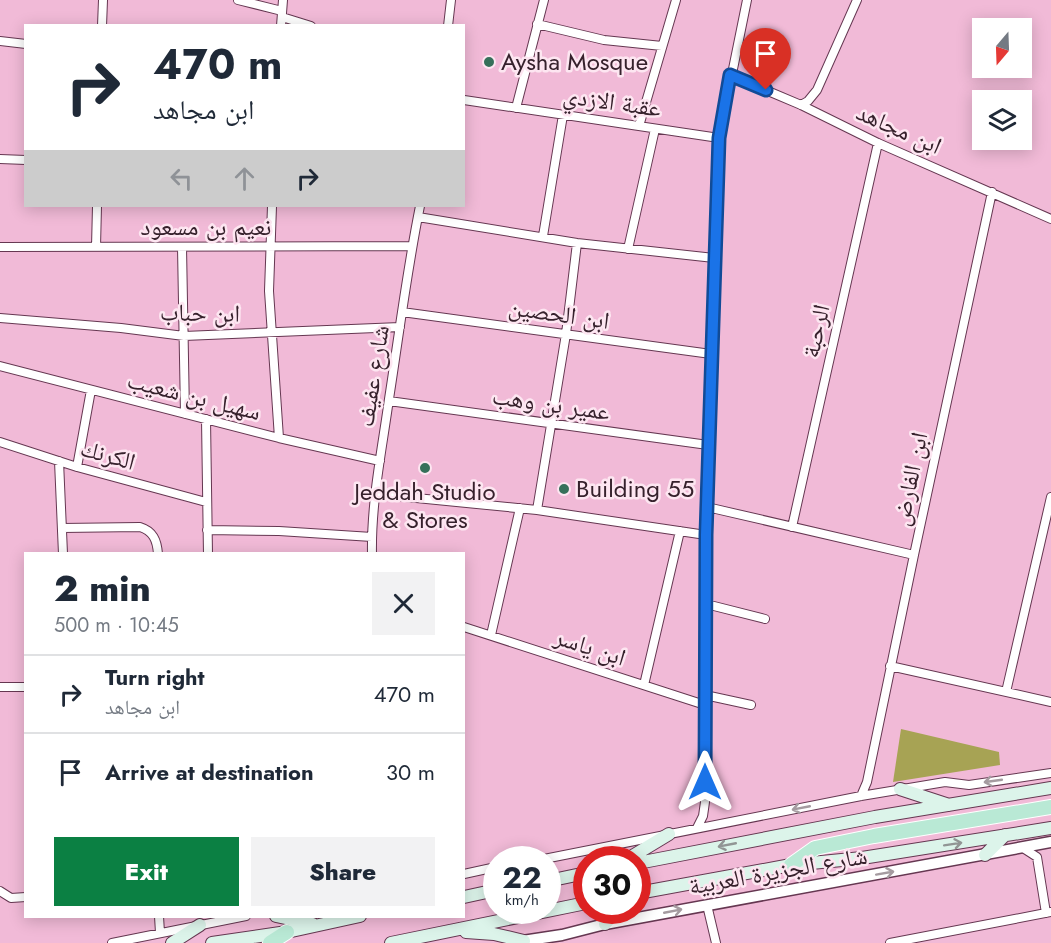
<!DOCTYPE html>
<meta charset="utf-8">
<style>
body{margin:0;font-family:Jost,"Noto Naskh Arabic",sans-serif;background:#f2f2f3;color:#1f2937;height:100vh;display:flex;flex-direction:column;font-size:22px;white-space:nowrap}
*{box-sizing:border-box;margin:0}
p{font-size:20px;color:#747a83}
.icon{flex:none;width:33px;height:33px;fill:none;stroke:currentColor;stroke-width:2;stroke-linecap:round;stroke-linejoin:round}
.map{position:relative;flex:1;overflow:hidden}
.details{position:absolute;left:24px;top:552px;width:441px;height:366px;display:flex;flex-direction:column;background:#fff;border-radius:0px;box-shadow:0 3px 15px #0003}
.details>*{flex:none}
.guide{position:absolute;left:24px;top:24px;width:441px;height:183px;border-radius:0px;box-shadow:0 3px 15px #0003;background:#fff;color:#1f2937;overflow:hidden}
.needle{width:39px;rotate:199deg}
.buttons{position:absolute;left:972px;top:18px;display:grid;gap:12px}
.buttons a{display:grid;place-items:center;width:60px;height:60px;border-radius:0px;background:#fff;box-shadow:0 3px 15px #0003;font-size:30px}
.speed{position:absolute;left:483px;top:846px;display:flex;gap:12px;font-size:30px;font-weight:700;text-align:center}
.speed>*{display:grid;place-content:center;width:78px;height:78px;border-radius:50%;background:#fff;box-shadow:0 3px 15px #0003;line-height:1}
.speed small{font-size:15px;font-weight:400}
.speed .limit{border:9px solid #d22;background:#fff;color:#111}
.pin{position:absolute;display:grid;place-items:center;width:51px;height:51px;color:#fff;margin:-62px -26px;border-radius:50% 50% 50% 0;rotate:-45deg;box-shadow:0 0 6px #0007}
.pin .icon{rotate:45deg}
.me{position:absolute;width:66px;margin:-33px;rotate:0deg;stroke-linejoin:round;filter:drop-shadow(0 0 4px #0008)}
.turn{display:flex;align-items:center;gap:21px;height:126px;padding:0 30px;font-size:27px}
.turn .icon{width:78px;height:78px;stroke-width:2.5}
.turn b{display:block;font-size:42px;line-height:51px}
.lanes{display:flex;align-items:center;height:57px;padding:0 30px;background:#0003;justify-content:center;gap:30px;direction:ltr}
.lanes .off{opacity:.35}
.round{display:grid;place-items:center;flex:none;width:63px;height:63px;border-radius:0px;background:#f2f2f3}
.head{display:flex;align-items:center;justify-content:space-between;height:102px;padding:0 30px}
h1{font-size:36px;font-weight:800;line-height:45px}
.action{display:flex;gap:12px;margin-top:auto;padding:12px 30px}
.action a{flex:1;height:69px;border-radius:0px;background:#0b8043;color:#fff;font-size:24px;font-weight:800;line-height:69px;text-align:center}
.action a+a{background:#f2f2f3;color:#1f2937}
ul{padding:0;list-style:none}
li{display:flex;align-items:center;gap:18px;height:78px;padding:0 30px;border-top:2px solid #e0e1e3}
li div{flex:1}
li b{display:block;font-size:22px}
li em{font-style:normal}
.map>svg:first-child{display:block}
</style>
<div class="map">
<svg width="1051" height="943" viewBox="0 0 1051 943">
<rect width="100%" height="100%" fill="#f1bad7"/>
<path fill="#a7a354" d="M 901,729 L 999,752 L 1000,765 L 893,782 Z"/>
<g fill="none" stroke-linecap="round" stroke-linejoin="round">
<defs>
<path id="minor" d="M 238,0 L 282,11
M 282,17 L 311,26
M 537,24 L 604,40 L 662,46
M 102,26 L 103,0
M 281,26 L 283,0
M 448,26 L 451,0
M 0,41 L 26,44
M 730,75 L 801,105 L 878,143 L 1051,219
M 464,100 L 719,138
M 801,105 L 808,101 L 817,90 L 857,0
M 516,108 L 544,0
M 639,126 L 676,0
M 0,159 L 26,160
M 272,206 L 269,291 L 279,438
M 418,217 L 577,243 L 714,258
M 543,236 L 563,115
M 0,247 L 412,246
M 96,247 L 97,206
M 182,247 L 185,414
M 628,249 L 655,129
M 402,312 L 711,354
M 0,318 L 121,328 L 184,336 L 400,327
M 0,366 L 279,438 L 380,461
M 389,401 L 708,445
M 206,419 L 208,554
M 0,442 L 77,467 L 206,502
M 59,461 L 63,554
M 77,467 L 91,390
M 376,494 L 537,510 L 706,535
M 707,507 L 914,555
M 537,510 L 566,334 L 577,243
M 792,527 L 878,143
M 62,528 L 140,527 C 153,531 157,540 158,554
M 207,530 L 279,531 L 372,537
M 372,554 C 371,502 382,450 389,399 C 399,335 407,270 420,206
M 706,604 L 765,619
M 464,627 L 705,705
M 491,635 L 520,508
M 890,666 L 1051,702
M 644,685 L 680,531
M 0,687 L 26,687
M 1006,692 L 1051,497
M 705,695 L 751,705
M 861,796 L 867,782 L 914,555 L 992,192
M 697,828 L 703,816 L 705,802 L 706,535 L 719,138 L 747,0
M 1023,848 L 1037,857 L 1046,913
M 539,860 L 861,796 L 945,782 L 969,785 L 1051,773
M 464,874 L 496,867
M 0,891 L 11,898 L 26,897
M 707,905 L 716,943
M 159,916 L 160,933
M 112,943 L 246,916
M 890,943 L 1051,912"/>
<path id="tertiary" d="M 516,942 L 562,935 L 605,924 L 1051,842"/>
<path id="secondary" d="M 900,789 L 949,805
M 985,855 L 1005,835
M 626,860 L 669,834
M 638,863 L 875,817 L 1051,788
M 548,881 L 586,873
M 638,893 L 791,865 L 862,858 L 1051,828
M 464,897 L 496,890
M 276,916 L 313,924
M 605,924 L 618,910
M 466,932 L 494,934 L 524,941
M 172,943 L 200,925
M 212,943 L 287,932 L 360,916
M 391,943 L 586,903"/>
<path id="primary" d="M 791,865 L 815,848 L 874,836 L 1051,807
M 270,943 L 287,932"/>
</defs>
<use href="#minor" stroke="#653751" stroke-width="10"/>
<use href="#tertiary" stroke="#653751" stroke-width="13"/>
<use href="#secondary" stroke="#653751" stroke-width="14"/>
<use href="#primary" stroke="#fff" stroke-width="16"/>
<use href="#minor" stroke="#fff" stroke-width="8"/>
<use href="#tertiary" stroke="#fff" stroke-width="10"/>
<use href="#secondary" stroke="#dcf4ea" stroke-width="12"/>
<use href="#primary" stroke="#b9e9d5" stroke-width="14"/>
</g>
<defs><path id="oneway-shaft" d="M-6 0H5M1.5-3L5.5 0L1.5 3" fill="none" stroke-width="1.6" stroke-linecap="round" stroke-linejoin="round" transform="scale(1.5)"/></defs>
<g stroke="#a59ba0">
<use href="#oneway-shaft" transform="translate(993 781) rotate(172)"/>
<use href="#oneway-shaft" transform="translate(801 808) rotate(169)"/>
<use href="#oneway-shaft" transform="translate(885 873) rotate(-10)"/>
<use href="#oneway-shaft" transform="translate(673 911) rotate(-11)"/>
</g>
<g stroke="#919594">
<use href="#oneway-shaft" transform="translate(953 844) rotate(-9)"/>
<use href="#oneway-shaft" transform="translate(727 845) rotate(169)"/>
</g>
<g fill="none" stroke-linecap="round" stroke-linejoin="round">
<defs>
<path id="route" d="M 705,782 L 706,535 L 719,138 L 730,75 L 766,90"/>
</defs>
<use href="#route" stroke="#114b97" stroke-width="15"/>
<use href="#route" stroke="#1a73e8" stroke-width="10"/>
</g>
<g fill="#36705a" stroke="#fde6f1" stroke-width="2">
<circle cx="489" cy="62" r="6"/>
<circle cx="425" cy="468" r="6"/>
<circle cx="564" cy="489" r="6"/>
</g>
<g text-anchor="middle" stroke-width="5" stroke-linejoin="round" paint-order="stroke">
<g font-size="24" fill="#36212c" stroke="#fde6f1" text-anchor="start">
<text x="501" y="70">Aysha Mosque</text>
<text x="576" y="497">Building 55</text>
<text x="425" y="500" text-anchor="middle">Jeddah Studio<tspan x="425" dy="28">&amp; Stores</tspan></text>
</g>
<g font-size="24" fill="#36212c" stroke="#fde6f1">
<text transform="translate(612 102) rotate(8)" y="8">عقبة الازدي</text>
<text transform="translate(899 129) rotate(24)" y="8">ابن مجاهد</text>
<text x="206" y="235">نعيم بن مسعود</text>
<text transform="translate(200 313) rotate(1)" y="8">ابن حباب</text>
<text transform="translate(559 314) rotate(8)" y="8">ابن الحصين</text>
<text transform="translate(816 331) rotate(-77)" y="8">الرحبة</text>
<text transform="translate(373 376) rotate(-81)" y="8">شارع عفيف</text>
<text transform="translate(194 396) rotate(14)" y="8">سهيل بن شعيب</text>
<text transform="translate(551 404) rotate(8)" y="8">عمير بن وهب</text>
<text transform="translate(108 455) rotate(16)" y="8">الكرنك</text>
<text transform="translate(910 479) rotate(-78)" y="8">ابن الفارض</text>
<text transform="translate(590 647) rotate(18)" y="8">ابن ياسر</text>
<text transform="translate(778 871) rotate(-10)" y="8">شارع الجزيرة العربية</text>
</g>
</g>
</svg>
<div class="buttons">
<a><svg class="needle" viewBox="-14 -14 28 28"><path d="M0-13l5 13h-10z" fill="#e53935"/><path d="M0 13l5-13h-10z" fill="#747a83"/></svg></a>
<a><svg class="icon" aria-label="layers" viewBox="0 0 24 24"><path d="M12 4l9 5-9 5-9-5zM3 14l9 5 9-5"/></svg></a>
</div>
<div class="speed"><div>22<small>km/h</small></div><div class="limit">30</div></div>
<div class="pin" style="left:766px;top:90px;background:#d93025"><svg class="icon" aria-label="arrive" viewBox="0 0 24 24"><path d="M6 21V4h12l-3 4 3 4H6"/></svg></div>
<svg class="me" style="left:705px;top:782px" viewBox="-20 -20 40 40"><path d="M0-17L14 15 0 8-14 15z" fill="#1a73e8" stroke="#fff" stroke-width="4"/></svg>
<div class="guide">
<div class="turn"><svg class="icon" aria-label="right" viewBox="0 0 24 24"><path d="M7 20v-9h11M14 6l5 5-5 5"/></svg><div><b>470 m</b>ابن مجاهد</div></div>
<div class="lanes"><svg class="icon off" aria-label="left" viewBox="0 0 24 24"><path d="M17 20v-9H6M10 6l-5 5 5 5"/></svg><svg class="icon off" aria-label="ahead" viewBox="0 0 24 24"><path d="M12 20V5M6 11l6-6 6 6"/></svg><svg class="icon" aria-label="right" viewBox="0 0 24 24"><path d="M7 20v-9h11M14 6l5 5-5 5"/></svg></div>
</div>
<section class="details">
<div class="head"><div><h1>2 min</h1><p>500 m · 10:45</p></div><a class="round"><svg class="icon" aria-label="close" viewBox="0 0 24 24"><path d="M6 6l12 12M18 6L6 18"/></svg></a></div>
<ul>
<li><svg class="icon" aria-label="right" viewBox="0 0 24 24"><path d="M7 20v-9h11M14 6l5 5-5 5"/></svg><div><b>Turn right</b><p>ابن مجاهد</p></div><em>470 m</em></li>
<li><svg class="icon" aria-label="arrive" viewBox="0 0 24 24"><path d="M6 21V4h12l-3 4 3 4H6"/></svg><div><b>Arrive at destination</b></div><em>30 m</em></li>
</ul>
<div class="action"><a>Exit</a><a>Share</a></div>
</section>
</div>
